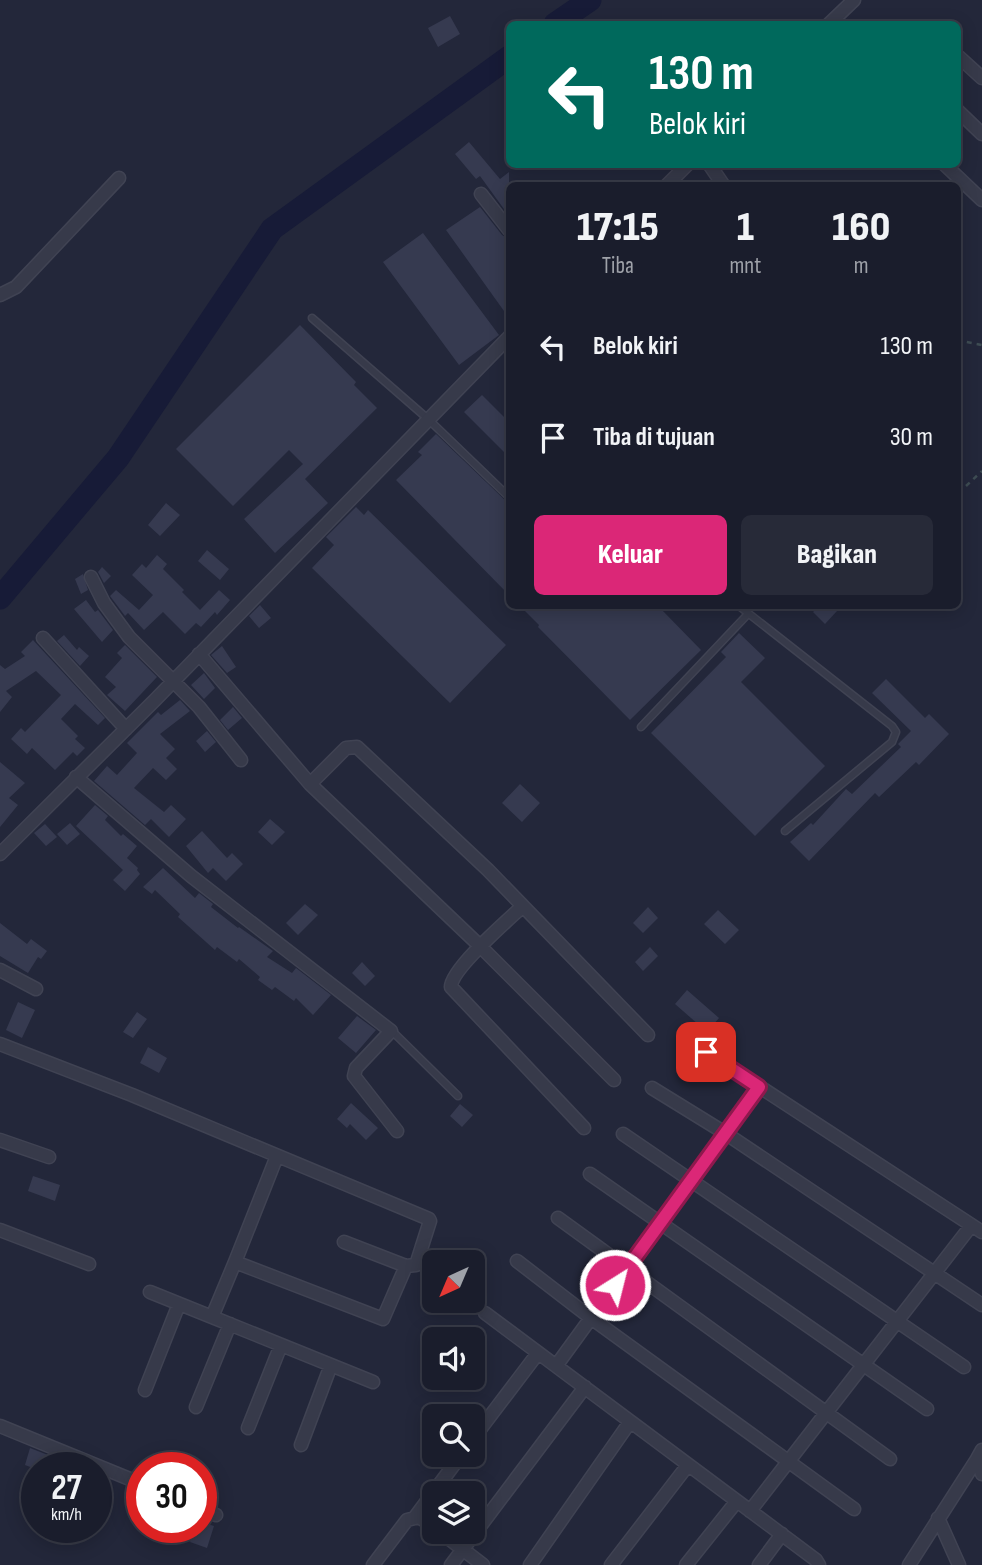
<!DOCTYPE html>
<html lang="id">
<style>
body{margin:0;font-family:"Sofia Sans Condensed",sans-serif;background:#272a38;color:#f1f3f6;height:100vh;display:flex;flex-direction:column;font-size:26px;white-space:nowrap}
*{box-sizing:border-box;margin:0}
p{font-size:23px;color:#9fa2a9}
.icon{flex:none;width:38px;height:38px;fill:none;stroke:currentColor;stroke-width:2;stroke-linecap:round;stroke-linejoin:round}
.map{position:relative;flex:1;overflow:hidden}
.panel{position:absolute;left:506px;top:182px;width:455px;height:427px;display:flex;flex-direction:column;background:#1a1d2c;border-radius:10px;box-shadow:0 4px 18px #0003,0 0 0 2px #383b48}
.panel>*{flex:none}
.hud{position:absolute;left:506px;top:21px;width:455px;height:147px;border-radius:10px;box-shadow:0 4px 18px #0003,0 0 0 2px #383b48;background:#00695c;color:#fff;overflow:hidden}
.needle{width:46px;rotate:224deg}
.buttons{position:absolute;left:422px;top:1250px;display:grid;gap:14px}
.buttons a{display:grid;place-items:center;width:63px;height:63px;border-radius:10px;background:#1a1d2c;box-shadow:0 4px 18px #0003,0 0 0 2px #383b48;font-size:35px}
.speed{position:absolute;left:21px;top:1452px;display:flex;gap:14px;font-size:35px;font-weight:700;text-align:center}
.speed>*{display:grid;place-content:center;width:91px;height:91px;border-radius:50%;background:#1a1d2c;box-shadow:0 4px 18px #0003,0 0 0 2px #383b48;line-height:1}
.speed small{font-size:18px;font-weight:400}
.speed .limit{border:10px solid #d22;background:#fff;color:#111}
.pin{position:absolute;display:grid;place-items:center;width:60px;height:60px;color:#fff;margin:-30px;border-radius:14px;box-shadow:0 4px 10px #0006}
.me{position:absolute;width:77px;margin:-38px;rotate:36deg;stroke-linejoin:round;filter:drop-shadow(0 0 5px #0008)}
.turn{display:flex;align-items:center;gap:24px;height:147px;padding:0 28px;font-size:32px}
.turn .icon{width:91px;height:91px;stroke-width:2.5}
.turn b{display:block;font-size:49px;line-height:60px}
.eta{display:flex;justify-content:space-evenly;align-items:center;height:119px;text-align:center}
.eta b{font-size:42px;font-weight:800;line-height:49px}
.button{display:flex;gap:14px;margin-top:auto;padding:14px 28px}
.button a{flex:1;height:80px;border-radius:10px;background:#db2777;color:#fff;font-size:28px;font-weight:800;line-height:80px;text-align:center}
.button a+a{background:#272a38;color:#f1f3f6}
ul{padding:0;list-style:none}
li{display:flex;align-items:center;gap:21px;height:91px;padding:0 28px}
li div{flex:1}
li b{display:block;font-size:26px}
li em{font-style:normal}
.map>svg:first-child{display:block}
</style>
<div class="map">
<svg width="982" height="1565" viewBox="0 0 982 1565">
<rect width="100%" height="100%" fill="#23273a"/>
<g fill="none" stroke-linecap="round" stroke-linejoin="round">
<path stroke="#171b37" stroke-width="23" d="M 555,24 L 590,0
M 0,598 L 118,458 L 272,229 L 509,57"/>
</g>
<path fill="#363a50" d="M 450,16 L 460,34 L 438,47 L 428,28 Z
M 469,142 L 500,179 L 509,172 L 509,216 L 480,176 L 476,179 L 455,154 Z
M 480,207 L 502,235 L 509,239 L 509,318 L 446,230 Z
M 423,233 L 499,335 L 459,365 L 383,262 Z
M 300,325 L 356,382 L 354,385 L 377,408 L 305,479 L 328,503 L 275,553 L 244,519 L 303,464 L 289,450 L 233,506 L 176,449 Z
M 482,395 L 509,422 L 509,457 L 464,412 Z
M 436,434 L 509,504 L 509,595 L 396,480 L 422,455 L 418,452 Z
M 166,503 L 180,515 L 160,536 L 148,525 Z
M 356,507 L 364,515 L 368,510 L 506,645 L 450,703 L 312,568 L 334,545 L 326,537 Z
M 207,550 L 229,569 L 220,580 L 198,561 Z
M 157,555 L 167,564 L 163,569 L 184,590 L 182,592 L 200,610 L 219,590 L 230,600 L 217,615 L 215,612 L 201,627 L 196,623 L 185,634 L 163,612 L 144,630 L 128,613 L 125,616 L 110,596 L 116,590 L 139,610 L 153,595 L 132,575 L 142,564 L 146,568 Z
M 102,567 L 111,576 L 104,583 L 98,572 Z
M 83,574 L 88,590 L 81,594 L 75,579 Z
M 86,600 L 95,612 L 98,610 L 113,630 L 102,642 L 74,609 Z
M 260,605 L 271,618 L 259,628 L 249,616 Z
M 520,606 L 667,606 L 662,610 L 701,650 L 630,720 L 538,627 L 539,625 Z
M 819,606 L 832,606 L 837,611 L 825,624 L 813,612 Z
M 739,633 L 765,658 L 741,682 L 825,766 L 755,836 L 651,733 L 726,657 L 721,652 Z
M 64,635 L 77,650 L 79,647 L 89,656 L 80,666 L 57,641 Z
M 33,640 L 105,718 L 98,725 L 75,704 L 61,719 L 78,736 L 75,739 L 85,748 L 77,756 L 73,752 L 55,770 L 32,748 L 27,754 L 11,739 L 21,728 L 25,732 L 61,695 L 36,671 L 6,691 L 12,697 L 0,712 L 0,665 L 5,669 L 25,656 L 21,652 Z
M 125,645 L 157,677 L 125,711 L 107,695 L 116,687 L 105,677 L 122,658 L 117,653 Z
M 222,646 L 236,667 L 227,673 L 211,655 Z
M 204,673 L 215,688 L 204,699 L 191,685 Z
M 886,679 L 925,718 L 929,714 L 949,734 L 919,765 L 916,762 L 879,797 L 875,793 L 809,861 L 790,842 L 811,823 L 813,825 L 846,789 L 852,794 L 901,747 L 898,744 L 911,731 L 872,693 Z
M 180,700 L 190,711 L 160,734 L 175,749 L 166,758 L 177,769 L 166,780 L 153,768 L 134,788 L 164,812 L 171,805 L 186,819 L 169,837 L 151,819 L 145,825 L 94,781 L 107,766 L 117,775 L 137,753 L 127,743 L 158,712 L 161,715 Z
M 233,707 L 242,718 L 228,730 L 220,720 Z
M 207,731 L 216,742 L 205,752 L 196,741 Z
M 0,762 L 25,783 L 9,798 L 18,805 L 0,827 Z
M 520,784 L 540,803 L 522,822 L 502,803 Z
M 95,805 L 108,816 L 105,820 L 121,836 L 123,834 L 137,846 L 127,858 L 138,868 L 137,870 L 140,874 L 125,891 L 113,880 L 123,870 L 76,826 Z
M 270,819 L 285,832 L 272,845 L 258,832 Z
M 70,823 L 80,834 L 67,845 L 57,834 Z
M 45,824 L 57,837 L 46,846 L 34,833 Z
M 202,831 L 227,858 L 232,853 L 243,864 L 226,881 L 213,868 L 208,873 L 186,846 Z
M 163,868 L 195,898 L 199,893 L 213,904 L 211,907 L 238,928 L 239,927 L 273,951 L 267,957 L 292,973 L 296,968 L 331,995 L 313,1015 L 296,998 L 294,1001 L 275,987 L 272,990 L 258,980 L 260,977 L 239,959 L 237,962 L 217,947 L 215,950 L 178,917 L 180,914 L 155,890 L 152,894 L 143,887 Z
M 305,904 L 318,915 L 298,935 L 286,923 Z
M 648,907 L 658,918 L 643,933 L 633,923 Z
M 718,910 L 739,930 L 725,944 L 704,924 Z
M 0,923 L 27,944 L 31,939 L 47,951 L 41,959 L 38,957 L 28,973 L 0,956 Z
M 650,947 L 658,956 L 643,971 L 635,962 Z
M 362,962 L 375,976 L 365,986 L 352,973 Z
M 687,990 L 719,1018 L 707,1032 L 675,1004 Z
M 18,1002 L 35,1010 L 22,1038 L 6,1030 Z
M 137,1012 L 147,1019 L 133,1038 L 123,1032 Z
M 357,1016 L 376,1030 L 356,1053 L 338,1038 Z
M 148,1047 L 167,1058 L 159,1073 L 140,1063 Z
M 351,1103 L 378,1128 L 366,1140 L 350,1124 L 347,1128 L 337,1119 Z
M 460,1104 L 473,1115 L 462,1127 L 450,1116 Z
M 33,1176 L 60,1185 L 55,1201 L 28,1191 Z
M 30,1448 L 53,1457 L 49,1468 L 33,1468 L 25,1465 Z
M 201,1522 L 214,1526 L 207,1548 L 190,1542 L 195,1528 L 201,1528 Z"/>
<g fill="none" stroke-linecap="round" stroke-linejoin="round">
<defs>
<path id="service" d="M 312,318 L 428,419 L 509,497
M 739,606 L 892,726 L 896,732 L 892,742 L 785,831
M 641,727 L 748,614
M 392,1031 L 458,1096"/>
<path id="minor" d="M 829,24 L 854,0
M 959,57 L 982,78
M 957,110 L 982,134
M 709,164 L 724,186
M 944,164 L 982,200
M 666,186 L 688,164
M 481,194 L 509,230
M 0,295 L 16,287 L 119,178
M 91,577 L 104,603 L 129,637 L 199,707 L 241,760
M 43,638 L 126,729
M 199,654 L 310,784 L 480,946 L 614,1080
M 76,777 L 191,876 L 391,1031 L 356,1068 L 354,1076 L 397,1131
M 310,784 L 346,748 L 357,747 L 488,870 L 648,1035
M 0,854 L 155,700 L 509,337
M 523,906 C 508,920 451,969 451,987 L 584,1128
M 0,970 L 36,989
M 688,1040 L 982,1232
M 0,1044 L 132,1095 L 429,1219 L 430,1221 L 416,1265 L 406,1266 L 383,1319 L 235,1262 L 277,1156
M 652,1088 L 725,1133 L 982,1305
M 623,1134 L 964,1367
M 0,1140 L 49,1157
M 590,1174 L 927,1409
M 558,1218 L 890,1459
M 0,1230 L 89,1264
M 344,1242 L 406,1266
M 517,1261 L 591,1318 L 854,1509
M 150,1292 L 212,1317 L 235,1262
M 485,1313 L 816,1560 L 819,1565
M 212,1317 L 373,1382
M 556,1366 L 759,1087
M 145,1390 L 179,1304
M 196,1407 L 230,1324
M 0,1426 L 142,1484
M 248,1428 L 281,1345
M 472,1440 L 538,1353
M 301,1445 L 331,1365
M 982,1450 L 977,1459 L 982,1474
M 201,1509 L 216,1515
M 750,1511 L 971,1226
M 415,1517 L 462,1454
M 938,1518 L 959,1565
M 439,1531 L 483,1565
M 373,1565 L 407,1520 L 419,1517 L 434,1527
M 451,1565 L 585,1387
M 530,1565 L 630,1422
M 611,1565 L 688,1465
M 686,1565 L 737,1501
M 759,1565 L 782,1534
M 909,1565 L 977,1459 L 982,1462"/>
</defs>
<use href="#service" stroke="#404353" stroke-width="9"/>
<use href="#minor" stroke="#404353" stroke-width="15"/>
<path stroke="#3e4c53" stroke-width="2.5" stroke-dasharray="5 5" stroke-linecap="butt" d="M 957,340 L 982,345
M 966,486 L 982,471"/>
<use href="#service" stroke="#373a4a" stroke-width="6"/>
<use href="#minor" stroke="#373a4a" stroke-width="12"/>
</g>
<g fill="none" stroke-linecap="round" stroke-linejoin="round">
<defs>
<path id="route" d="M 615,1285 L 759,1087 L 706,1052"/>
</defs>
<use href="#route" stroke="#8e194d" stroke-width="18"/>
<use href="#route" stroke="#db2777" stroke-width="12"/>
</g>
</svg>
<div class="buttons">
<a><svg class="needle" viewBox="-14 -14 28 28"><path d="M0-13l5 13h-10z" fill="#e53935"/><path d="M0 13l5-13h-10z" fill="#9fa2a9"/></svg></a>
<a><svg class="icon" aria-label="sound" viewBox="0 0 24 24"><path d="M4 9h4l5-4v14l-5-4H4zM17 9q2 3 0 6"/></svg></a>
<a><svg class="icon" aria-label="search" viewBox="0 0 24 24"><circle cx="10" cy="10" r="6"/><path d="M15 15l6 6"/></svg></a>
<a><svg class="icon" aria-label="layers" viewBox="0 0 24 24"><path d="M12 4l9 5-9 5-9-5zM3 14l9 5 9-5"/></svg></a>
</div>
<div class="speed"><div>27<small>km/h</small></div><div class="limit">30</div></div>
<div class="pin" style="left:706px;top:1052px;background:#d93025"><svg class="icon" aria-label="arrive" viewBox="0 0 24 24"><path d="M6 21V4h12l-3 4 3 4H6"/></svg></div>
<svg class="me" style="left:615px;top:1285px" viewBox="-20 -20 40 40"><circle r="17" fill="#db2777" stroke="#fff" stroke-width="3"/><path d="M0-11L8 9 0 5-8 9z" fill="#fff"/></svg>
<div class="hud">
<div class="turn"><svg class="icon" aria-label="left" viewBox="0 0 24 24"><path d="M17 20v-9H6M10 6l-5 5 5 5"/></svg><div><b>130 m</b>Belok kiri</div></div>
</div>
<section class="panel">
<div class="eta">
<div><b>17:15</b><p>Tiba</p></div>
<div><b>1</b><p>mnt</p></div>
<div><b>160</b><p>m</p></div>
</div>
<ul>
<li><svg class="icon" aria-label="left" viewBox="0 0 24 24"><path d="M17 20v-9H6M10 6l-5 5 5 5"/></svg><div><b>Belok kiri</b></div><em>130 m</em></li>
<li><svg class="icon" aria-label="arrive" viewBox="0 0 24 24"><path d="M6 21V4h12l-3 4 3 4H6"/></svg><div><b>Tiba di tujuan</b></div><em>30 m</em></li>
</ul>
<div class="button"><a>Keluar</a><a>Bagikan</a></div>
</section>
</div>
